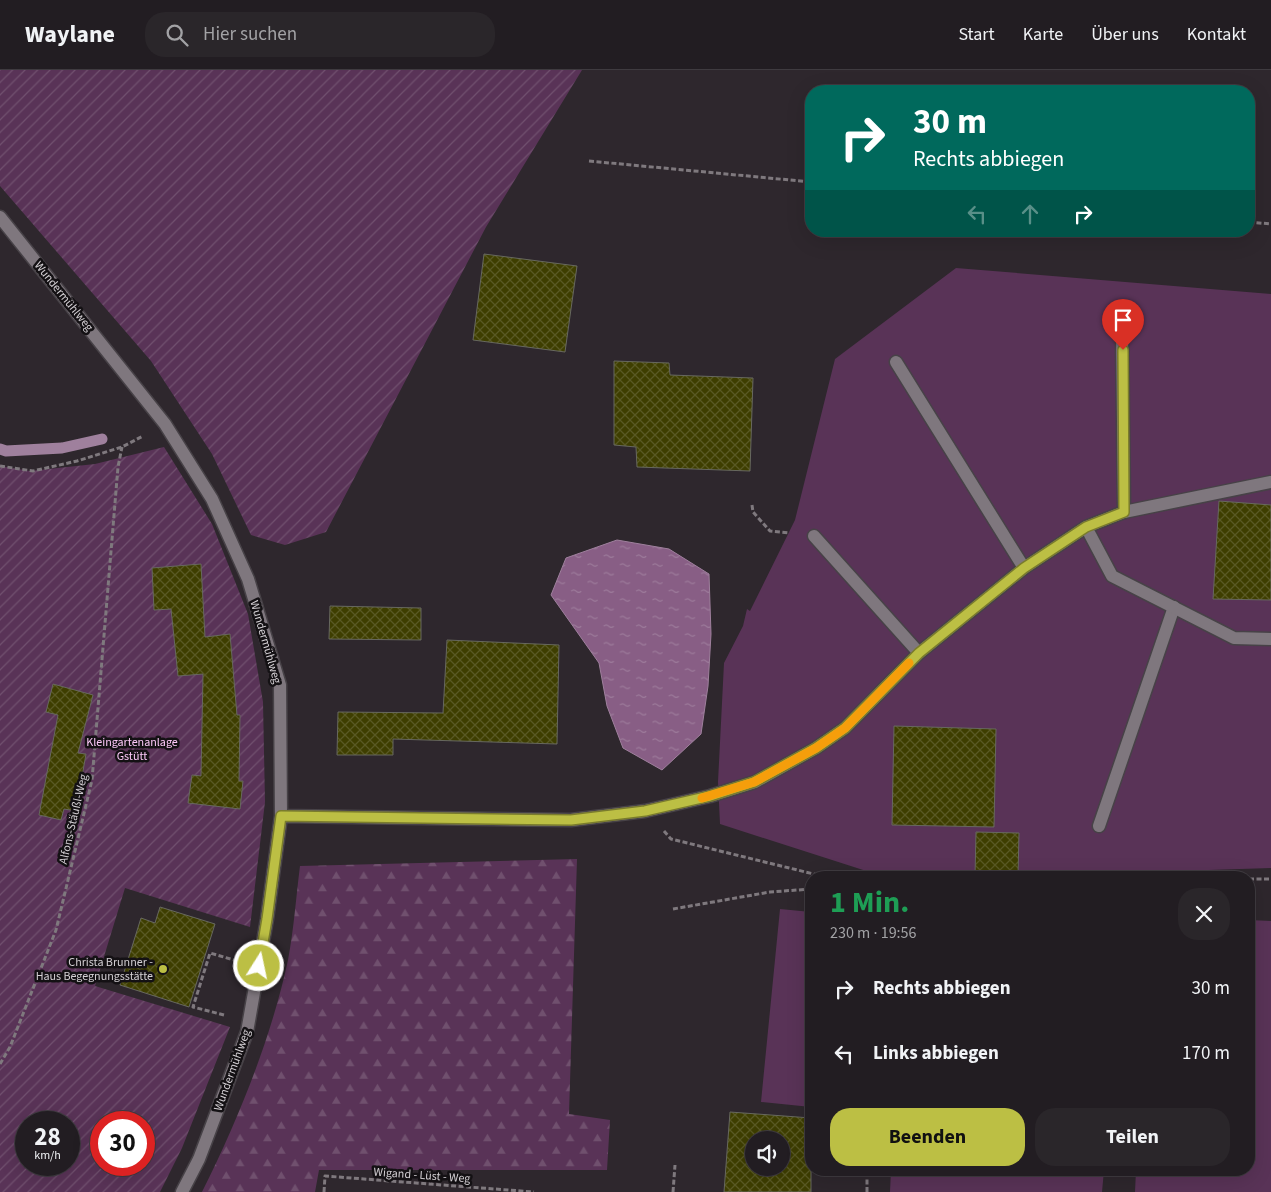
<!DOCTYPE html>
<html lang="de">
<meta charset="utf-8">
<style>
body{margin:0;font-family:"Source Sans 3",sans-serif;background:#2a262a;color:#f1f3f6;height:100vh;display:flex;flex-direction:column;font-size:19px;white-space:nowrap}
*{box-sizing:border-box;margin:0}
p{font-size:16px;color:#a2a2a5}
.icon{flex:none;width:28px;height:28px;fill:none;stroke:currentColor;stroke-width:2;stroke-linecap:round;stroke-linejoin:round}
.map{position:relative;flex:1;overflow:hidden}
.drawer{position:absolute;left:805px;top:801px;width:450px;height:305px;display:flex;flex-direction:column;background:#221d22;border-radius:20px;box-shadow:0 5px 20px #0002,0 0 0 1px #3f3b40}
.drawer>*{flex:none}
.guide{position:absolute;left:805px;top:15px;width:450px;height:152px;border-radius:20px;box-shadow:0 5px 20px #0002,0 0 0 1px #3f3b40;background:#00695c;color:#fff;overflow:hidden}
.fabs{position:absolute;left:745px;top:1061px;display:grid;gap:10px}
.fabs a{display:grid;place-items:center;width:45px;height:45px;border-radius:50%;background:#221d22;box-shadow:0 5px 20px #0002,0 0 0 1px #3f3b40;font-size:25px}
.speed{position:absolute;left:15px;top:1041px;display:flex;gap:10px;font-size:25px;font-weight:700;text-align:center}
.speed>*{display:grid;place-content:center;width:65px;height:65px;border-radius:50%;background:#221d22;box-shadow:0 5px 20px #0002,0 0 0 1px #3f3b40;line-height:1}
.speed small{font-size:12px;font-weight:400}
.speed .limit{border:8px solid #d22;background:#fff;color:#111}
.pin{position:absolute;display:grid;place-items:center;width:42px;height:42px;color:#fff;margin:-51px -21px;border-radius:50% 50% 50% 0;rotate:-45deg;box-shadow:0 0 5px #0007}
.pin .icon{rotate:45deg}
.me{position:absolute;width:55px;margin:-28px;rotate:10deg;stroke-linejoin:round;filter:drop-shadow(0 0 4px #0008)}
.turn{display:flex;align-items:center;gap:18px;height:105px;padding:0 25px;font-size:22px}
.turn .icon{width:65px;height:65px;stroke-width:2.5}
.turn b{display:block;font-size:35px;line-height:42px}
.lanes{display:flex;align-items:center;height:48px;padding:0 25px;background:#0003;justify-content:center;gap:25px;direction:ltr}
.lanes .off{opacity:.35}
.round{display:grid;place-items:center;flex:none;width:52px;height:52px;border-radius:20px;background:#2a262a}
.summary{display:flex;align-items:center;justify-content:space-between;height:85px;padding:0 25px}
h1{font-size:30px;font-weight:700;line-height:38px;color:#1e9e55}
.action{display:flex;gap:10px;margin-top:auto;padding:10px 25px}
.action a{flex:1;height:58px;border-radius:20px;background:#bcbf44;color:#111;font-size:20px;font-weight:700;line-height:58px;text-align:center}
.action a+a{background:#2a262a;color:#f1f3f6}
ul{padding:0;list-style:none}
li{display:flex;align-items:center;gap:15px;height:65px;padding:0 25px}
li div{flex:1}
li b{display:block;font-size:19px}
li em{font-style:normal}
header{display:flex;align-items:center;gap:30px;box-sizing:border-box;height:70px;padding:0 25px;background:#221d22;border-bottom:1px solid #3f3b40}
header strong{font-size:24px}
nav{display:flex;gap:28px;margin-inline-start:auto;font-size:18px}
.search{width:350px;height:45px;background:#2a262a;display:flex;align-items:center;gap:12px;box-sizing:border-box;padding:0 18px;border-radius:20px;color:#a2a2a5;font-size:19px}
.map>svg:first-child{display:block}
</style>
<header>
<strong>Waylane</strong>
<div class="search"><svg class="icon" aria-label="search" viewBox="0 0 24 24"><circle cx="10" cy="10" r="6"/><path d="M15 15l6 6"/></svg>Hier suchen</div>
<nav><a>Start</a><a>Karte</a><a>Über uns</a><a>Kontakt</a></nav>
</header>
<div class="map">
<svg width="1271" height="1122" viewBox="0 0 1271 1122">
<defs>
<pattern id="forest-firs" width="22" height="20" patternUnits="userSpaceOnUse" patternTransform="scale(1.25)"><rect width="22" height="20" fill="#593357"/><path d="M5 1l3.5 6h-7zM16 11l3.5 6h-7z" fill="#70506e"/></pattern>
<pattern id="garden-furrows" width="10" height="10" patternUnits="userSpaceOnUse" patternTransform="scale(1.25)"><rect width="10" height="10" fill="#593357"/><path d="M-1 1l2-2M0 10L10 0M9 11l2-2" fill="none" stroke="#70506e"/></pattern>
<pattern id="water-ripples" width="26" height="14" patternUnits="userSpaceOnUse" patternTransform="scale(1.25)"><rect width="26" height="14" fill="#885e85"/><path d="M2 4q2-2 4 0t4 0M15 11q2-2 4 0t4 0" fill="none" stroke="#9d7b9b"/></pattern>
<pattern id="building-cross-hatch" width="8" height="8" patternUnits="userSpaceOnUse" patternTransform="scale(1.25)"><rect width="8" height="8" fill="#3e3e00"/><path d="M0 0l8 8M0 8l8-8" fill="none" stroke="#595924"/></pattern>
</defs>
<rect width="100%" height="100%" fill="#2e272d"/>
<path fill="#593357" d="M 956,198 L 1271,224 L 1271,798 L 990,807 L 885,807 L 720,754 L 718,712 L 724,593 L 743,556 L 747,539 L 750,541 L 795,450 L 835,289 Z
M 780,839 L 811,842 L 811,1037 L 761,1032 Z
M 1249,850 L 1271,851 L 1271,1122 L 1135,1122 L 1136,1100 L 1249,1100 Z
M 891,1100 L 1104,1100 L 1102,1122 L 890,1122 Z"/>
<path fill="url(#forest-firs)" d="M 577,789 L 569,1044 L 610,1050 L 607,1100 L 319,1100 L 315,1122 L 202,1122 C 238,1050 271,969 288,890 C 294,859 296,827 300,796 Z"/>
<path fill="url(#garden-furrows)" fill-rule="evenodd" d="M 0,0 L 582,0 L 486,157 L 326,462 L 285,475 L 251,465 L 212,384 L 151,291 L 0,116 Z
M 164,377 L 212,454 L 248,544 L 263,632 L 265,732 L 250,857 L 125,818 L 95,916 L 230,957 L 182,1078 L 160,1122 L 0,1122 L 0,396 L 30,401 L 95,394 ZM 26,1052 L 69,1052 L 69,1095 L 26,1095 ZM 101,1052 L 144,1052 L 144,1095 L 101,1095 Z"/>
<path fill="url(#water-ripples)" stroke="#9f809d" d="M 617,470 L 669,479 L 709,504 L 711,564 L 708,616 L 701,664 L 662,700 L 623,678 L 607,636 L 599,593 L 551,525 L 566,488 Z"/>
<g fill="none" stroke-linecap="round" stroke-linejoin="round">
<path stroke="#9f809d" stroke-width="11" d="M 0,379 L 6,381 L 62,378 L 102,369"/>
</g>
<path fill="url(#building-cross-hatch)" stroke="#67685f" fill-rule="evenodd" d="M 484,184 L 577,196 L 565,282 L 473,270 Z
M 614,291 L 669,293 L 670,305 L 753,308 L 750,401 L 637,397 L 636,377 L 614,375 Z
M 1219,431 L 1271,435 L 1271,530 L 1213,529 Z
M 201,494 L 205,567 L 230,564 L 237,645 L 240,645 L 239,711 L 243,711 L 240,739 L 188,733 L 192,705 L 201,706 L 203,604 L 178,606 L 171,539 L 154,540 L 152,498 Z
M 330,536 L 421,538 L 421,570 L 329,569 Z
M 447,570 L 559,575 L 557,674 L 393,669 L 393,685 L 337,685 L 338,642 L 443,643 Z
M 53,614 L 93,625 L 78,683 L 86,684 L 76,741 L 64,739 L 61,750 L 39,745 L 58,645 L 46,642 Z
M 894,656 L 996,659 L 994,757 L 892,755 Z
M 976,762 L 1019,763 L 1018,806 L 975,806 Z
M 160,837 L 215,854 L 189,937 L 120,915 L 141,848 L 155,853 Z
M 730,1042 L 811,1048 L 811,1122 L 724,1122 ZM 754,1070 L 781,1070 L 781,1098 L 754,1098 Z"/>
<g fill="none" stroke-linecap="round" stroke-linejoin="round">
<defs>
<path id="lane" d="M 1122,261 L 1124,442
M 896,292 L 1024,498
M 814,466 L 919,583
M 1099,756 L 1174,537"/>
<path id="street" d="M 0,147 L 165,354 L 212,429 L 248,509 L 280,615 L 281,746 L 267,849 L 247,962 L 199,1089 L 182,1122
M 1086,457 L 1112,506 L 1234,568 L 1271,569
M 281,746 L 571,750 L 645,741 L 710,726 L 755,712 L 816,678 L 845,658 L 919,583 L 1024,498 L 1086,457 L 1124,442 L 1271,412"/>
</defs>
<use href="#lane" stroke="#474247" stroke-width="15"/>
<use href="#street" stroke="#474247" stroke-width="15"/>
<path stroke="#7f797e" stroke-width="3" stroke-dasharray="5 2.5" stroke-linecap="butt" d="M 589,91 L 811,112
M 1249,152 L 1271,154
M 0,396 L 33,401 L 77,391 L 122,377 L 143,366
M 752,435 L 753,442 L 770,461 L 789,463
M 664,761 L 671,769 L 830,808
M 1249,809 L 1271,809
M 673,839 L 770,822 L 811,819
M 224,945 L 193,937 L 210,883 L 234,890
M 0,994 L 10,977 L 56,860 L 92,710 L 118,397 L 122,377
M 324,1122 L 325,1106 L 534,1122
M 673,1122 L 675,1095
M 867,1122 L 867,1100"/>
<use href="#lane" stroke="#7f777e" stroke-width="12"/>
<use href="#street" stroke="#7f777e" stroke-width="12"/>
</g>
<g fill="none" stroke-linecap="round" stroke-linejoin="round">
<defs>
<path id="route" d="M 259,896 L 267,849 L 281,746 L 571,750 L 645,741 L 710,726 L 754,712 L 816,678 L 845,658 L 919,583 L 1024,498 L 1086,457 L 1124,442 L 1123,280"/>
</defs>
<use href="#route" stroke="#7a7c2c" stroke-width="12"/>
<use href="#route" stroke="#bcbf44" stroke-width="9"/>
<path stroke="#f59e0b" stroke-width="9" d="M 702,728 L 754,712 L 816,678 L 845,658 L 909,593"/>
</g>
<circle fill="#bcbf44" stroke="#141114" stroke-width="2" cx="163" cy="899" r="5"/>
<g text-anchor="middle" stroke-width="5" stroke-linejoin="round" paint-order="stroke">
<g font-size="12" fill="#d4d0d4" stroke="#141114">
<text transform="translate(64 226) rotate(51)" y="4">Wundermühlweg</text>
<text transform="translate(266 572) rotate(74)" y="4">Wundermühlweg</text>
<text transform="translate(73 749) rotate(-77)" y="4">Alfons-Stäußl-Weg</text>
<text transform="translate(232 1000) rotate(-70)" y="4">Wundermühlweg</text>
<text transform="translate(422 1105) rotate(4)" y="4">Wigand - Lüst - Weg</text>
</g>
<g font-size="12" fill="#fdc9f9" stroke="#141114">
<text x="132" y="676">Kleingartenanlage<tspan x="132" dy="14">Gstütt</tspan></text>
</g>
<g font-size="12" fill="#d4d0d4" stroke="#141114" text-anchor="end">
<text x="153" y="896">Christa Brunner -<tspan x="153" dy="14">Haus Begegnungsstätte</tspan></text>
</g>
</g>
</svg>
<div class="fabs">
<a><svg class="icon" aria-label="sound" viewBox="0 0 24 24"><path d="M4 9h4l5-4v14l-5-4H4zM17 9q2 3 0 6"/></svg></a>
</div>
<div class="speed"><div>28<small>km/h</small></div><div class="limit">30</div></div>
<div class="pin" style="left:1123px;top:280px;background:#d93025"><svg class="icon" aria-label="arrive" viewBox="0 0 24 24"><path d="M6 21V4h12l-3 4 3 4H6"/></svg></div>
<svg class="me" style="left:259px;top:896px" viewBox="-20 -20 40 40"><circle r="17" fill="#bcbf44" stroke="#fff" stroke-width="3"/><path d="M0-11L8 9 0 5-8 9z" fill="#fff"/></svg>
<div class="guide">
<div class="turn"><svg class="icon" aria-label="right" viewBox="0 0 24 24"><path d="M7 20v-9h11M14 6l5 5-5 5"/></svg><div><b>30 m</b>Rechts abbiegen</div></div>
<div class="lanes"><svg class="icon off" aria-label="left" viewBox="0 0 24 24"><path d="M17 20v-9H6M10 6l-5 5 5 5"/></svg><svg class="icon off" aria-label="ahead" viewBox="0 0 24 24"><path d="M12 20V5M6 11l6-6 6 6"/></svg><svg class="icon" aria-label="right" viewBox="0 0 24 24"><path d="M7 20v-9h11M14 6l5 5-5 5"/></svg></div>
</div>
<section class="drawer">
<div class="summary"><div><h1>1 Min.</h1><p>230 m · 19:56</p></div><a class="round"><svg class="icon" aria-label="close" viewBox="0 0 24 24"><path d="M6 6l12 12M18 6L6 18"/></svg></a></div>
<ul>
<li><svg class="icon" aria-label="right" viewBox="0 0 24 24"><path d="M7 20v-9h11M14 6l5 5-5 5"/></svg><div><b>Rechts abbiegen</b></div><em>30 m</em></li>
<li><svg class="icon" aria-label="left" viewBox="0 0 24 24"><path d="M17 20v-9H6M10 6l-5 5 5 5"/></svg><div><b>Links abbiegen</b></div><em>170 m</em></li>
</ul>
<div class="action"><a>Beenden</a><a>Teilen</a></div>
</section>
</div>
